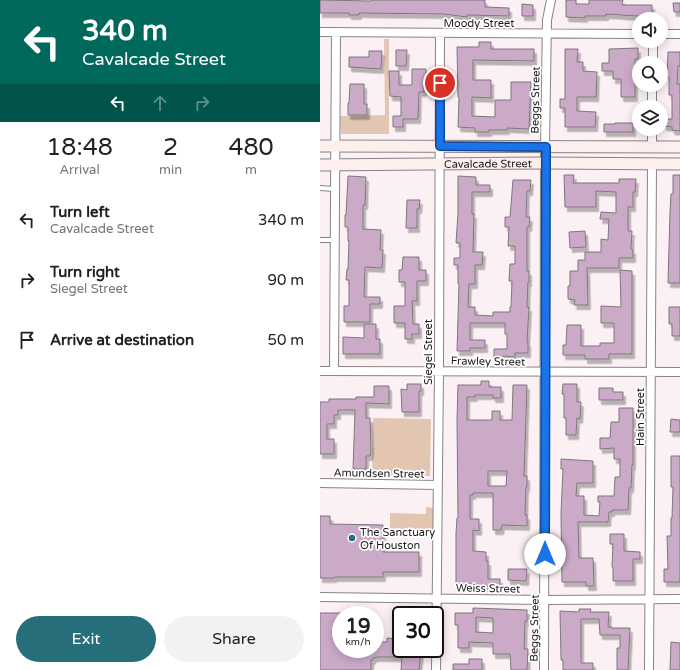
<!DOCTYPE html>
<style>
body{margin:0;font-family:"Varela Round",sans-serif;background:#f2f2f2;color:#202124;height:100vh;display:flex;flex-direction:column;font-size:15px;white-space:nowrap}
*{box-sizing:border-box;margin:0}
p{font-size:13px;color:#757577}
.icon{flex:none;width:22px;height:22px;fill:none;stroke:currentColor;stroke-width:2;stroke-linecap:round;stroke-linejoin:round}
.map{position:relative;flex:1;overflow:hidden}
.side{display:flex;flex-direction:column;background:#fff;width:320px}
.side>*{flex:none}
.top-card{background:#00695c;color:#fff;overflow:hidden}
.buttons{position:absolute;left:312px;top:12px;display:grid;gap:8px}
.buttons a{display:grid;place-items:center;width:36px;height:36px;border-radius:50%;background:#fff;box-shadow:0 2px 10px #0003;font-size:20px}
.speed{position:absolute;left:12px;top:606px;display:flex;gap:8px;font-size:20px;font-weight:700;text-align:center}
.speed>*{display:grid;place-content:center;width:52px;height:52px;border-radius:50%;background:#fff;box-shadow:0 2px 10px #0003;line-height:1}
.speed small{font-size:10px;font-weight:400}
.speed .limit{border:2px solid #111;border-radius:6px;background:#fff;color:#111}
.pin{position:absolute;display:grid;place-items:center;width:34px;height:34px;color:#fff;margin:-17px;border:2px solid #fff;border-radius:50%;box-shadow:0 1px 4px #0007}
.me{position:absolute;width:44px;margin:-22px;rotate:0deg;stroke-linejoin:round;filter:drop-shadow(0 0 3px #0008)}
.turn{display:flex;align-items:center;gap:14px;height:84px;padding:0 16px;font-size:18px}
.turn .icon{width:52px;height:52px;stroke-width:2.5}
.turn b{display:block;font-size:28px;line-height:34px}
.lanes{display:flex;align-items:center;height:38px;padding:0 16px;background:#0003;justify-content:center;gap:20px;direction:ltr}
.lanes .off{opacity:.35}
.eta{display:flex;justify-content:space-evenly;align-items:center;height:68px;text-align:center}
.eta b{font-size:24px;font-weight:600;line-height:28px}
.cta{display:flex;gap:8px;margin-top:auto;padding:8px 16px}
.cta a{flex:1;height:46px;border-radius:24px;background:#266e7a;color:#fff;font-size:16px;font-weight:600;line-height:46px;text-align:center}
.cta a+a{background:#f2f2f2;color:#202124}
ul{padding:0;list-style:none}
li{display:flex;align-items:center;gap:12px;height:60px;padding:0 16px}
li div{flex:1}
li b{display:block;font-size:15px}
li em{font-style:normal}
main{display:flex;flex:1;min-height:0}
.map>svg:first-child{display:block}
</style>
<main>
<section class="side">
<div class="top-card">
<div class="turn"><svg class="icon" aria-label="left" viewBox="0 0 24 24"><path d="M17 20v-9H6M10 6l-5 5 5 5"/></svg><div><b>340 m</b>Cavalcade Street</div></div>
<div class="lanes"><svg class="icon" aria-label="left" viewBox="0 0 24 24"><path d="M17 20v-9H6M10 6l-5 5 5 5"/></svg><svg class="icon off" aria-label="ahead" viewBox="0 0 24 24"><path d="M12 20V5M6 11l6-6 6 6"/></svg><svg class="icon off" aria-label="right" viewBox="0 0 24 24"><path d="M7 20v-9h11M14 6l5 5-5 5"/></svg></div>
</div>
<div class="eta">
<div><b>18:48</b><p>Arrival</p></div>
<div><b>2</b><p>min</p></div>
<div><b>480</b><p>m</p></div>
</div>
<ul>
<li><svg class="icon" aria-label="left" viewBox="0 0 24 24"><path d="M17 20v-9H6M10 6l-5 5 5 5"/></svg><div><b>Turn left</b><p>Cavalcade Street</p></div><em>340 m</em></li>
<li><svg class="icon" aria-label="right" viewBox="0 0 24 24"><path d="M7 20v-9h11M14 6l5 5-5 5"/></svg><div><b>Turn right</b><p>Siegel Street</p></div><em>90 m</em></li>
<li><svg class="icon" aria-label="arrive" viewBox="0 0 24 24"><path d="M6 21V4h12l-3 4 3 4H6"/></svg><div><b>Arrive at destination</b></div><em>50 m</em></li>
</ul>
<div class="cta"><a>Exit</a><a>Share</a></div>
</section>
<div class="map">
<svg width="360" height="670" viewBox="0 0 360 670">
<defs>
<filter id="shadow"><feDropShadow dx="2.5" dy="4.5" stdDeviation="0" flood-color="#0004"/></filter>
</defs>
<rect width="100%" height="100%" fill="#fbf0f3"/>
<path fill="#e3c6b1" d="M 64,39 L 69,39 L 69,134 L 21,134 L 20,116 L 65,115 Z
M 53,418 L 111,419 L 110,476 L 56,476 L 56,473 L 52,473 Z
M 106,507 L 114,508 L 114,532 L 70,531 L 70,513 L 106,514 Z"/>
<path fill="#cbaac8" stroke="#7d777c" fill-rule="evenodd" filter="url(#shadow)" d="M 0,0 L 51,1 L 51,0 L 165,0 L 165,7 L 189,8 L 189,16 L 147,15 L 147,17 L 124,14 L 39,13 L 39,15 L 29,15 L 29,13 L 0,13 Z
M 246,0 L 256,0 L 256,4 L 269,4 L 269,0 L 303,0 L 302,5 L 332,5 L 332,17 L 286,14 L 286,16 L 265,16 L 265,18 L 246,17 Z
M 353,3 L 360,3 L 360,12 L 354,12 Z
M 202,4 L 213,5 L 213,16 L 202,16 Z
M 159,42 L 171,42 L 171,49 L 214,49 L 214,61 L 153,60 L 153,80 L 171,80 L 171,98 L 152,97 L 152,116 L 175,117 L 175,100 L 191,100 L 191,82 L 211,82 L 209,129 L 187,128 L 187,130 L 169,130 L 169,132 L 155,132 L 155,128 L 138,127 L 139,97 L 138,97 L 137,47 L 159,47 Z
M 318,48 L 318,59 L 315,59 L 315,97 L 301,97 L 301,79 L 293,79 L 293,71 L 282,71 L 282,63 L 289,63 L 289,49 Z
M 245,49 L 258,49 L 257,62 L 263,62 L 263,71 L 277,72 L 276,97 L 257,97 L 257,111 L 276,112 L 275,127 L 245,127 L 245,108 L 240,108 L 240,99 L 245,99 Z
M 76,50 L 87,50 L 86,66 L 76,66 Z
M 49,51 L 62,51 L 61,69 L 29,67 L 29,57 L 49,57 Z
M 348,52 L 360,52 L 360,66 L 358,66 L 357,84 L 360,84 L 360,131 L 352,130 L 352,127 L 344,126 L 344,119 L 352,119 L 352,95 L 349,95 L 349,78 L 347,78 Z
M 92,69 L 106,69 L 106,79 L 104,79 L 104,92 L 99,92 L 98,119 L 83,119 L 83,127 L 73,127 L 73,116 L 81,116 L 81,97 L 70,96 L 69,71 L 79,71 L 79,85 L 92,85 Z
M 30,84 L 44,84 L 44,104 L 47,104 L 47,115 L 28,115 L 28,103 L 29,103 Z
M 295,123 L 313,123 L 313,132 L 284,132 L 284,124 L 295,124 Z
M 244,175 L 254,175 L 253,183 L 299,183 L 299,179 L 316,179 L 315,192 L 313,192 L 313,207 L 308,207 L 308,231 L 312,231 L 311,249 L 313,250 L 313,258 L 299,258 L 299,268 L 267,268 L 268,305 L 254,305 L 255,300 L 248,299 L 248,286 L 250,286 L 250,271 L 258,271 L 258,260 L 265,260 L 265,252 L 281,252 L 281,239 L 288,240 L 289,219 L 280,219 L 281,212 L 296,213 L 296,192 L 276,191 L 276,207 L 245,207 Z
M 353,175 L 360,175 L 360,283 L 348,283 L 350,213 L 351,194 L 353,194 Z
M 28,176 L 46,177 L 45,205 L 43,205 L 43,229 L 61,230 L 60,250 L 63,250 L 62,268 L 45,267 L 44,297 L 60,297 L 60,304 L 50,304 L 50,322 L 24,322 L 24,306 L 29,306 L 29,280 L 26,280 L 27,269 L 28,269 L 29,241 L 28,241 L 28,227 L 25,227 L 25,215 L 26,215 Z
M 138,176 L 156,177 L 156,185 L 170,185 L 170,192 L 152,192 L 152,214 L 154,214 L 153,252 L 163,252 L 162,265 L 155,265 L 155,284 L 149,284 L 148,307 L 155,307 L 155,315 L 173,316 L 173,312 L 190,312 L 190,307 L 191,307 L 192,281 L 189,281 L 190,264 L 195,264 L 195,246 L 188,246 L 189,227 L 185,227 L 185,217 L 190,217 L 193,180 L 211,180 L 210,191 L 207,191 L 206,217 L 210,217 L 209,227 L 207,227 L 207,271 L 209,271 L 209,282 L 208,282 L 207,307 L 209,307 L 207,342 L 208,342 L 208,353 L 195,353 L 195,357 L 183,356 L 183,359 L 174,359 L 174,349 L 187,349 L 187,334 L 185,334 L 185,323 L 150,323 L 150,340 L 165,340 L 165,348 L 150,348 L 150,351 L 137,351 L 139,284 L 138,284 L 138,265 L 134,265 L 134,258 L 140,258 L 140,243 L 136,243 L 138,213 Z
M 87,200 L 100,200 L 99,209 L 97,209 L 97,228 L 86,228 Z
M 265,231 L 266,247 L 250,248 L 249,232 Z
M 83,257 L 99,257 L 99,270 L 106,270 L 106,281 L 97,281 L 97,301 L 92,301 L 93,324 L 99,324 L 99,334 L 92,334 L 92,339 L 85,339 L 85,323 L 74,323 L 74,306 L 85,306 L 85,282 L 79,282 L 79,270 L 82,270 Z
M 300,270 L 312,271 L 312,354 L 289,354 L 289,359 L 265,359 L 265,355 L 243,355 L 243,345 L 246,345 L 247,325 L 261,325 L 261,346 L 280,346 L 280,343 L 294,343 L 294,323 L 281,323 L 281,306 L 301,307 Z
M 349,307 L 360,307 L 360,336 L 352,336 L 352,324 L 349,324 Z
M 44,324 L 56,324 L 56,339 L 60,339 L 60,354 L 23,354 L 23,337 L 44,338 Z
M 161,381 L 169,381 L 169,387 L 181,387 L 181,398 L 173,398 L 173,395 L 155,395 L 155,397 L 147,397 L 147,420 L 172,420 L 172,411 L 180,411 L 180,420 L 192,420 L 193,385 L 207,385 L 204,476 L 207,476 L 207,487 L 206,487 L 205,515 L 207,515 L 207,526 L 182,525 L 181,530 L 173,530 L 173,493 L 153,493 L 153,495 L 150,495 L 150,519 L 159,519 L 159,531 L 153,530 L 153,551 L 166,552 L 166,561 L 168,561 L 168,579 L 180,579 L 180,586 L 157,587 L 157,584 L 136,584 L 136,533 L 137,518 L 138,518 L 137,419 L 138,385 L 161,385 ZM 168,471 L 187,471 L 186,486 L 168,486 Z
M 87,384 L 101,384 L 101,391 L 99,391 L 99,412 L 82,412 L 81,389 L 87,390 Z
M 243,384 L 257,384 L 257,402 L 261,402 L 260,419 L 257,418 L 256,435 L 246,435 L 246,418 L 244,418 L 244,394 L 242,394 Z
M 54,386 L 69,386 L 69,404 L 46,403 L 46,418 L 50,418 L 51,450 L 50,456 L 46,456 L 46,469 L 33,469 L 35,410 L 18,410 L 18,415 L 14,415 L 14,424 L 7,424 L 7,439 L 14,439 L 14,454 L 0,454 L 0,402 L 9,402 L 9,399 L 36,399 L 36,397 L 54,397 Z
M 279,388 L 293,388 L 293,392 L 303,392 L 303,400 L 279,400 Z
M 299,408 L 313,408 L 313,465 L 312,465 L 311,488 L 309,488 L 308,510 L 292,510 L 292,512 L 289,512 L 288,522 L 258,522 L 259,558 L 273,558 L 274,586 L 266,586 L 266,582 L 242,582 L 241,513 L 243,469 L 241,469 L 241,459 L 273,461 L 273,483 L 257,483 L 256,496 L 264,496 L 264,515 L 279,516 L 280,502 L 278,502 L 278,496 L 294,496 L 295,477 L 300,477 L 300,459 L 294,459 L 294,448 L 280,449 L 280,438 L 290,438 L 291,422 L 299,422 Z
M 351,419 L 360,420 L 360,432 L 350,432 Z
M 351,456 L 360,456 L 360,582 L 344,582 L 344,569 L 348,569 L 347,536 L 351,536 L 351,518 L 352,518 L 353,487 L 351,487 Z
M 0,516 L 10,516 L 10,524 L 63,525 L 63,552 L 99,552 L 99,572 L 63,572 L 63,577 L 15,577 L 14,578 L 0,578 Z
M 290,534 L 304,534 L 304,551 L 320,552 L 320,559 L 313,559 L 313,581 L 293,581 L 293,567 L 292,567 L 293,544 L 290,544 Z
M 188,569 L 207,569 L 206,581 L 188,580 Z
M 153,608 L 207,610 L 207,621 L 205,621 L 204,649 L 208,649 L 207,670 L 191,670 L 190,654 L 173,654 L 173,643 L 149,642 L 149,648 L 138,648 L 138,625 L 135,625 L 135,613 L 153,613 ZM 156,617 L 173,618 L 173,633 L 156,632 Z
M 259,609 L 271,609 L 270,612 L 289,612 L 288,627 L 292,627 L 292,628 L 310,628 L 308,670 L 297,670 L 297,648 L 300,648 L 300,635 L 280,635 L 279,619 L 261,619 L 261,663 L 273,663 L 273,670 L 243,670 L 243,660 L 241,660 L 240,611 L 259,612 Z
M 0,613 L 21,613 L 21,649 L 55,649 L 55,642 L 67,642 L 67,638 L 81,639 L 81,649 L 101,649 L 99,670 L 81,670 L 82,657 L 57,657 L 53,658 L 53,660 L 51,660 L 51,670 L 0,670 Z
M 351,642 L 360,643 L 360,670 L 350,670 Z
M 149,659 L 162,659 L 162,670 L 133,670 L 133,664 L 149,664 Z"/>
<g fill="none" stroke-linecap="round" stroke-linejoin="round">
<defs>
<path id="service" d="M 0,188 L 14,189
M 0,240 L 14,240"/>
<path id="minor" d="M 0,32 L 319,34
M 341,34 L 360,34
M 333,63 L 333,41
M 332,107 L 332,85
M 332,147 L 332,129
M 0,371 L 360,372
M 14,371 L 16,32
M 0,483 L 118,485
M 0,597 L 225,600 L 360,599
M 116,670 L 119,371 L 120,34
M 224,670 L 225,147 L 227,20 L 231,0
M 329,670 L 332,164"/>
<g id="secondary">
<path d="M 0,146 L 360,147"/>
<path id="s1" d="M 0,165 L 226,163 L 360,164"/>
</g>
</defs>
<use href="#service" stroke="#8b8284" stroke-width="6"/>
<use href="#minor" stroke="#8b8284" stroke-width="10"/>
<use href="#secondary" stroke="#8b8284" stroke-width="13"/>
<use href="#service" stroke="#fff" stroke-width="4"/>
<use href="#minor" stroke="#fff" stroke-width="8"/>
<use href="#secondary" stroke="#fdefed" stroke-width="11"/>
</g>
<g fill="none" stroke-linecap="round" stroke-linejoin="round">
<defs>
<path id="route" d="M 120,83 L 120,146 L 226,147 L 225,554"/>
</defs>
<use href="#route" stroke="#114b97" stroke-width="10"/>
<use href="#route" stroke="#1a73e8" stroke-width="7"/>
</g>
<circle fill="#266e7a" stroke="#fff" stroke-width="1.5" cx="32" cy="538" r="4"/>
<g text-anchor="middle" stroke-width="3.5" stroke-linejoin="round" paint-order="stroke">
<g font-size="11" fill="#1c191a" stroke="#fff">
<text x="159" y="27">Moody Street</text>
<text transform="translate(215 100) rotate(-89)" y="4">Beggs Street</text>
<text dy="4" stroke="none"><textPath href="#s1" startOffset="168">Cavalcade Street</textPath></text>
<text transform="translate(108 352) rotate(-90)" y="4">Siegel Street</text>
<text transform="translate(168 361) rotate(1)" y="4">Frawley Street</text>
<text transform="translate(320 417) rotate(-90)" y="4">Hain Street</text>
<text transform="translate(59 473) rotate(1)" y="4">Amundsen Street</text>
<text transform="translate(168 588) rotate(1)" y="4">Weiss Street</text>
<text transform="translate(214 628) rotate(-89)" y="4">Beggs Street</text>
</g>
<g font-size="11" fill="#1c191a" stroke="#fff" text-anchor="start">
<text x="40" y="536">The Sanctuary<tspan x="40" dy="13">Of Houston</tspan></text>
</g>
</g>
</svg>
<div class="buttons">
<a><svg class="icon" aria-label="sound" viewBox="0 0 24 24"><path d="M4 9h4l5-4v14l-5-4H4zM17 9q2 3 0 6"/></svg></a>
<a><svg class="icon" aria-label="search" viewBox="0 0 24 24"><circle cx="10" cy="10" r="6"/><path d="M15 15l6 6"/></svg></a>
<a><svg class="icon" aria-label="layers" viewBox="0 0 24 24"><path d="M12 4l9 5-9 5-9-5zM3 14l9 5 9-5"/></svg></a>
</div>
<div class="speed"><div>19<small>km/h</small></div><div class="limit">30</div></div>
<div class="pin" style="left:120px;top:83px;background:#d93025"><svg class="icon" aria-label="arrive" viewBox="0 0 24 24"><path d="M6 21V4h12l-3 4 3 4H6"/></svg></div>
<svg class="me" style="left:225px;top:554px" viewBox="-20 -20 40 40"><circle r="19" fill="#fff"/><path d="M0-13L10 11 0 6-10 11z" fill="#1a73e8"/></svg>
</div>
</main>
